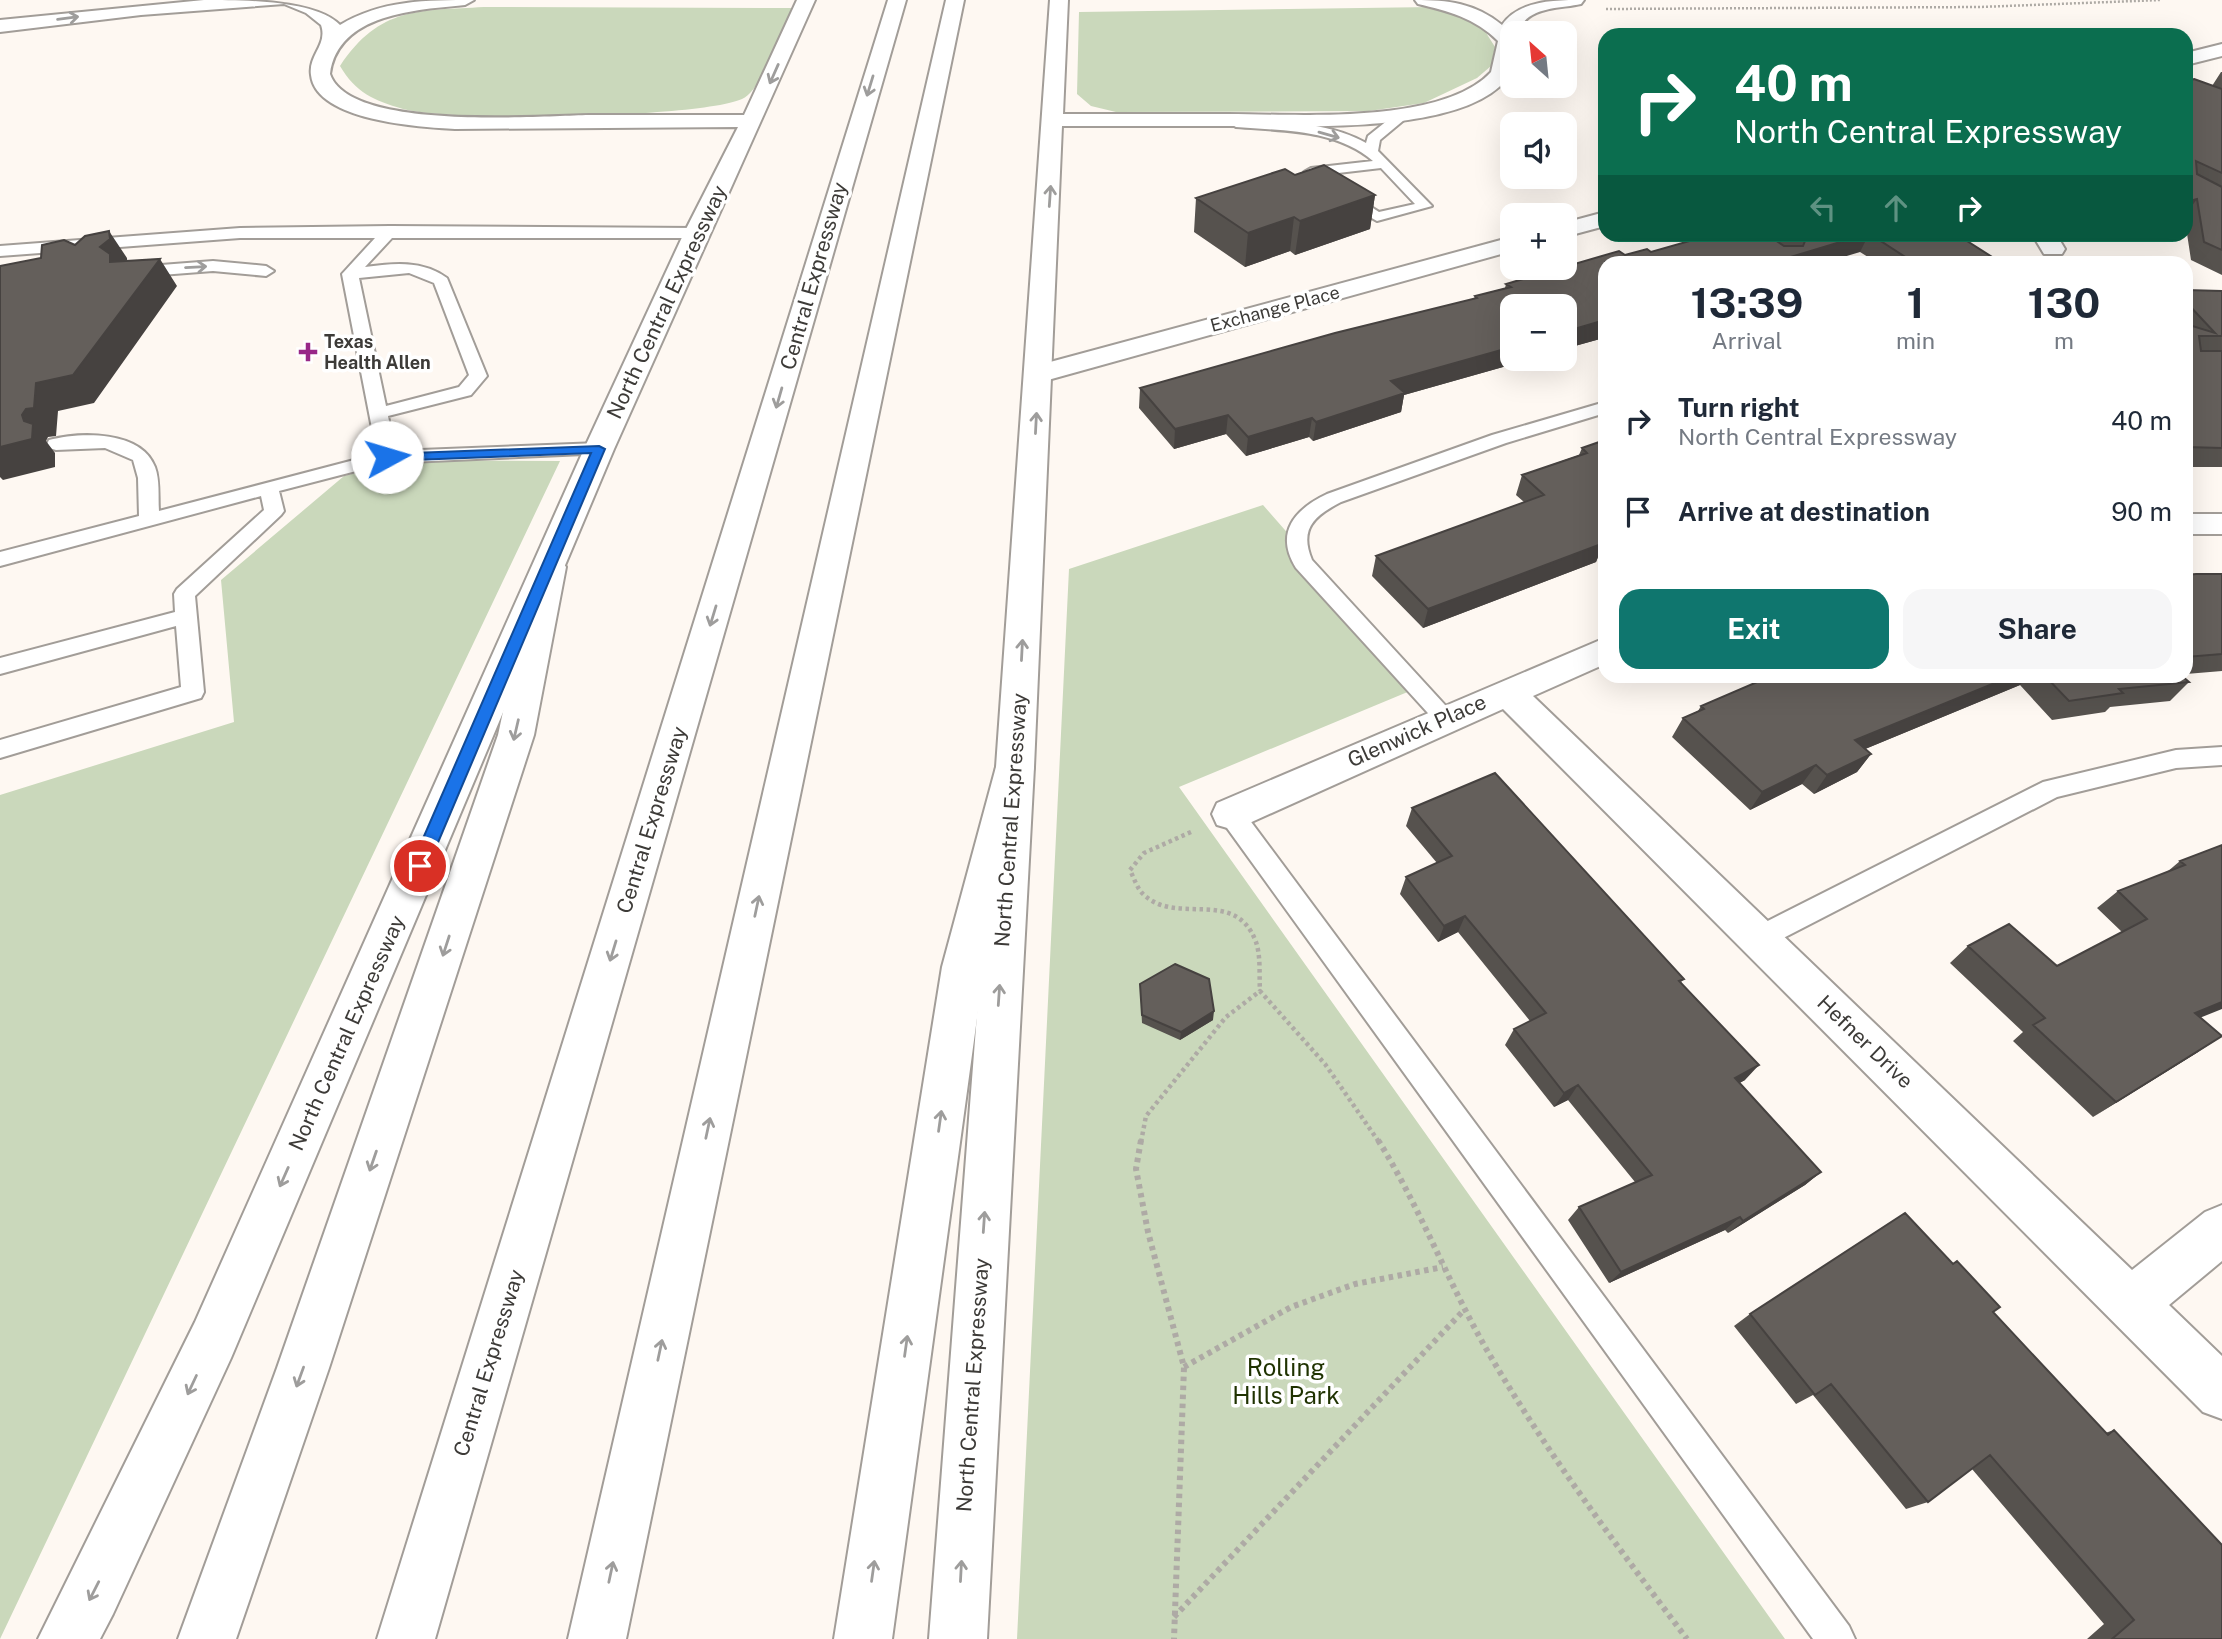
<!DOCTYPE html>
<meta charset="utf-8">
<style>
body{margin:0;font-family:"Public Sans",sans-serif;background:#f6f6f7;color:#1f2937;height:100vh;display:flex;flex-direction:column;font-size:26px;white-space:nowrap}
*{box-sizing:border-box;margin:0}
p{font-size:23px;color:#747a83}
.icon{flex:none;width:38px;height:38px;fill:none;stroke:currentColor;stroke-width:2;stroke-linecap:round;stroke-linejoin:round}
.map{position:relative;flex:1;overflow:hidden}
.details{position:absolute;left:1598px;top:256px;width:595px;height:427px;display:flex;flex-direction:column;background:#fff;border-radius:21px;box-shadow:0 7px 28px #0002}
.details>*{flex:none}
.banner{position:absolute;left:1598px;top:28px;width:595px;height:214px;border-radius:21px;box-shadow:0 7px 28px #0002;background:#0b6e4f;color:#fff;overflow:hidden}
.needle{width:46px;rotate:333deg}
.tools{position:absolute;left:1500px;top:21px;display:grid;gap:14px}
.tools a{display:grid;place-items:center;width:77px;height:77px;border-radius:14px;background:#fff;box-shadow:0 7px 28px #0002;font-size:35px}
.pin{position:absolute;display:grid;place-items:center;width:60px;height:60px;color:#fff;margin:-30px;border:4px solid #fff;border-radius:50%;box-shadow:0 2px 7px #0007}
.me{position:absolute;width:77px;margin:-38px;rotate:84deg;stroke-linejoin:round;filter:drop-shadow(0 0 5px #0008)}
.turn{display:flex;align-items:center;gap:24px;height:147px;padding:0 21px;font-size:32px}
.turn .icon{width:91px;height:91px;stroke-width:2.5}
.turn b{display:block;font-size:49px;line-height:60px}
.lanes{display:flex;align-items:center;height:66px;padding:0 21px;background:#0003;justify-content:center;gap:35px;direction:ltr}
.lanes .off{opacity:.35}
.eta{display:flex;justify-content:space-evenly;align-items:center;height:119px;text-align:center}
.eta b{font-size:42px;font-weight:700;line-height:49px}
.action{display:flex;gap:14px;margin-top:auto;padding:14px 21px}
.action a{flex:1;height:80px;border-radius:21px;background:#0f766e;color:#fff;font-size:28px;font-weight:700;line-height:80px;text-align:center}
.action a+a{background:#f6f6f7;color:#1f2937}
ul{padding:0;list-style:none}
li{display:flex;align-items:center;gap:21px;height:91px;padding:0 21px}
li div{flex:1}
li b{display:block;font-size:26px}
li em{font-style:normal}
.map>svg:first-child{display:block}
</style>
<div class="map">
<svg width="2222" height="1639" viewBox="0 0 2222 1639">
<rect width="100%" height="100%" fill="#fef8f2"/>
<path fill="#cad8bb" d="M 484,7 L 792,8 C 782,30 763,89 742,99 C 700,118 449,122 403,109 C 373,100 356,93 340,66 C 380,6 419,11 484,7 Z
M 1433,7 L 1478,20 L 1495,47 L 1491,66 L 1477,78 L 1424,103 L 1369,111 L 1116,112 L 1091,106 L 1077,94 L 1079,12 Z
M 406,460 L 560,461 L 0,1639 L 0,795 L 234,722 L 221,580 L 344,476 Z
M 1263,505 L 1422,686 L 1179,787 L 1785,1639 L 1017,1639 L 1069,569 Z"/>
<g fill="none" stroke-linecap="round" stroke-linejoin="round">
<defs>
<path id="lane" d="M 1398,112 L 1410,115 L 1380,140 L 1378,151 L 1432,206 L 1377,221 L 1314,185 L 1304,172 L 1311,168 L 1373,161 C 1335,129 1283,131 1236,127 L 1229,123 L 1236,119 C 1279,122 1327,121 1366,143 L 1368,136 ZM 1381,168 L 1415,204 L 1379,212 L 1321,175 Z
M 390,226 L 696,228 L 704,233 L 696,238 L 392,238 L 365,267 C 394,263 422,260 447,278 L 487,376 L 471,395 L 388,416 L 395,451 L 599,443 L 608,449 L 606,453 L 387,463 L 279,491 L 284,511 L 281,515 L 195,596 L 204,692 L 201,698 L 0,758 L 0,740 L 181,687 L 176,626 L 0,674 L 0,658 L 175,612 L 174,594 L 177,589 L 264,510 L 261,496 L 0,566 L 0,552 L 139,516 L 138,478 L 133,460 L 105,448 L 56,450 L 49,448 L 47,444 L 49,440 C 80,432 141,430 155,467 C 160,480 158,497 159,511 L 377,454 L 342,274 L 375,238 L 240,238 L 0,256 L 0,246 L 240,228 ZM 409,273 L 434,283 L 469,375 L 459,387 L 386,406 L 359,278 Z
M 213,261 L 266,266 L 274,271 L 266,276 L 213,271 L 135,277 L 127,272 L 135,267 Z
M 1605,402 L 1605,413 L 1506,443 L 1341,502 C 1314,516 1299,529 1312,560 L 1456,717 L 1453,723 L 1445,725 L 1437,723 L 1296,568 C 1274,533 1295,509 1327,494 L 1492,435 Z
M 2222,747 L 2222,765 L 2176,768 L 2057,797 L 1768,946 L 1759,949 L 1750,946 L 1746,938 L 1750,930 L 2043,782 L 2176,750 Z
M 1231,804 L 1240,807 L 1849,1626 L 1855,1639 L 1813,1639 L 1222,821 L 1219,814 L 1222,807 Z"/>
<path id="street" d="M 2222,44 L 2222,56 L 2186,65 L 2186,53 Z
M 1605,212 L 1605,226 L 1564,237 L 1564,223 Z
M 2032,234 L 2056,234 L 2065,249 L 2062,254 L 2044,254 Z
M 1512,237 L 1512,251 L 1048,380 L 1028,380 L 1024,374 L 1028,368 Z
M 2186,514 L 2222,514 L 2222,534 L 2186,534 Z
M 1605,638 L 1605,664 L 1533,696 L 2132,1270 L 2205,1212 L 2222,1205 L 2222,1261 L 2169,1305 L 2222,1356 L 2222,1419 L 2203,1412 L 1503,709 L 1245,825 L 1231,829 L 1217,825 L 1212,814 L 1217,803 Z"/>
<path id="secondary" d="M 204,0 C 244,0 316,0 340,25 C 381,0 427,0 474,0 L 465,5 C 417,10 338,13 330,74 C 349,131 537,116 589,115 C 641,115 692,115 744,115 L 797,0 L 815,0 L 614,449 L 231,1358 L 113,1614 L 100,1639 L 38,1639 L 195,1322 L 584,449 L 684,233 L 738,127 L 455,129 C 420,127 316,121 311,75 C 308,55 328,45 321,25 L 306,13 L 284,4 L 141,15 L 0,32 L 0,20 Z
M 1050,0 L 1068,0 L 1063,114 C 1118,114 1173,114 1228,114 C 1296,114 1442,125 1491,72 L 1498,41 C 1475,18 1448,11 1418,4 L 1415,0 C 1448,0 1475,3 1502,25 C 1519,0 1555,0 1584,0 L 1581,4 C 1559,9 1526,6 1518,33 L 1512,33 C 1512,54 1516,73 1499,87 C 1446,134 1296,126 1228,126 C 1173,126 1118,126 1062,126 L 1034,767 L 987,1639 L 929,1639 L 996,767 Z"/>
<path id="highway" d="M 888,0 L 906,0 L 435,1639 L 377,1639 Z
M 946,0 L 964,0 L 626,1639 L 568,1639 Z
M 550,556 L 561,560 L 566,567 L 534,735 L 329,1368 L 236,1639 L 178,1639 L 277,1368 L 498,735 L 534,567 L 539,560 Z
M 1015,753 L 1028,757 L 1034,767 L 984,967 L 892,1639 L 834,1639 L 942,967 L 996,767 L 1002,757 Z"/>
</defs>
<use href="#lane" stroke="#a29d98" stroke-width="4"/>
<use href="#street" stroke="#a29d98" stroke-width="4"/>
<use href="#secondary" stroke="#a29d98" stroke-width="4"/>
<use href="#highway" stroke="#a29d98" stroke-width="4"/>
<path stroke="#aeaaa5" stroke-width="2.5" stroke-dasharray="2 2" stroke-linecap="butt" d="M 1606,9 L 1980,7 L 2161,0"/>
<path stroke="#aeaaa5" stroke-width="4.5" stroke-dasharray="3.5 3.5" stroke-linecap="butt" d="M 1191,832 L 1144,853 L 1130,870 C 1134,878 1137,888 1143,894 C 1177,927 1235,886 1256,942 C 1261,957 1259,975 1260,991
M 1141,1142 L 1146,1116 L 1226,1017 L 1260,991 L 1325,1064 L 1379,1142"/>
<path stroke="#aeaaa5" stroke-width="6" stroke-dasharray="4.5 4.5" stroke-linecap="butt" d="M 1141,1140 L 1136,1169 L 1148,1232 L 1184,1367 L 1174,1639
M 1378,1140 C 1420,1207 1448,1283 1488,1352 C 1546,1452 1617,1546 1687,1639
M 1184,1367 L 1291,1307 L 1355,1284 L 1443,1267
M 1174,1617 L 1464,1310"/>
<use href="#lane" fill="#fff" fill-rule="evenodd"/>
<use href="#street" fill="#fff" fill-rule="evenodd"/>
<use href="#secondary" fill="#fff" fill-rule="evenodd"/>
<use href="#highway" fill="#fff" fill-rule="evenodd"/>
</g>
<path fill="#56524e" d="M 2221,72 L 2222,72 L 2222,275 L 2191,260 L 2186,227 L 2186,82 L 2212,86 Z
M 1295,175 L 1375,195 L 1370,229 L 1295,255 L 1290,251 L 1245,267 L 1194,232 L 1196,198 Z
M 1768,234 L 1956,234 L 2000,262 L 1876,262 L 1860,252 L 1605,262 L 1605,335 L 1601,336 L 1600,339 L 1564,349 L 1564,306 L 1512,359 L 1531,359 L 1404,395 L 1401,412 L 1313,441 L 1309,437 L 1246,456 L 1226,434 L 1174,449 L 1139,408 L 1140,388 L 1474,299 L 1475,296 L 1505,288 L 1506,284 L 1625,255 L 1767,235 Z
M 2186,290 L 2222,291 L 2222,467 L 2186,467 Z
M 1605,440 L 1605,554 L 1598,557 L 1596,562 L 1423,628 L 1372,576 L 1376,556 L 1524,502 L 1516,495 L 1522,475 L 1579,455 L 1582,448 Z
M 2222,574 L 2222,671 L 2186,674 L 2186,575 Z
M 1771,676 L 2182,676 L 2189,682 L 2170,701 L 2110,707 L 2105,712 L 2052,720 L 2020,685 L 1865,749 L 1871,754 L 1857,772 L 1814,794 L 1802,784 L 1750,810 L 1672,737 L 1683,718 L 1698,711 L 1701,706 Z
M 1412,808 L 1684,979 L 1681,982 L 1745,1080 L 1739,1083 L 1821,1172 L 1805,1185 L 1728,1233 L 1725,1230 L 1609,1283 L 1568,1220 L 1579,1207 L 1635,1182 L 1568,1100 L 1554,1107 L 1505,1045 L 1514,1029 L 1530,1021 L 1458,932 L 1438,942 L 1400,894 L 1406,877 L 1437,863 L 1406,826 Z
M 2222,845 L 2201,1018 L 2198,1052 L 2093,1117 L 2013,1041 L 2023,1032 L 1950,963 L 1968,946 L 2057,966 L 2122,932 L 2097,908 L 2118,891 L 2167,872 L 2180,861 Z
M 1140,984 L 1213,1020 L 1180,1040 L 1142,1023 Z
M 1993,1312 L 2105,1433 L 2114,1430 L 2222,1639 L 2087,1639 L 2104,1624 L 1972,1469 L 1928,1502 L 1906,1509 L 1813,1395 L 1796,1404 L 1734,1326 L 1750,1314 Z"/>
<path fill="#464240" d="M 1375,195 L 1370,229 L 1295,255 L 1300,221 Z
M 2197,199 L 2186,214 L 2186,202 Z
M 1294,217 L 1290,251 L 1245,267 L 1248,233 Z
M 109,231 L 127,258 L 128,289 L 100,247 Z
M 1869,234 L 1860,252 L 1827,262 L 1774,262 Z
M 160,259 L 177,286 L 94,403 L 58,411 L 56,436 L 48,437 L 46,441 L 55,453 L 55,467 L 3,480 L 0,477 L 0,440 L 24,421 L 22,415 L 36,383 Z
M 1605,318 L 1605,335 L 1601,336 L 1600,339 L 1564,349 L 1564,332 Z
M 1512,347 L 1512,359 L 1531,359 L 1404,395 L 1401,412 L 1313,441 L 1316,422 L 1391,381 Z
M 1228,415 L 1226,434 L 1174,449 L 1175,429 Z
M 1312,418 L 1309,437 L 1246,456 L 1248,437 Z
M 1605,538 L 1605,554 L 1598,557 L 1596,562 L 1423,628 L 1428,609 Z
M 2012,676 L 2028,676 L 2020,685 L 1841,759 L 1855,740 Z
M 1871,754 L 1857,772 L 1814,794 L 1827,775 Z
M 1816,765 L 1802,784 L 1750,810 L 1762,792 Z
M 1465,916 L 1458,932 L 1438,942 L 1444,926 Z
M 2222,1002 L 2222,1009 L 2172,1029 L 2195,1013 Z
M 1214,1011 L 1213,1020 L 1180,1040 L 1181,1032 Z
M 2222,1036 L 2198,1052 L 2093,1117 L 2116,1102 Z
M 1759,1065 L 1745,1080 L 1722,1093 L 1735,1078 Z
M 1578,1085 L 1568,1100 L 1554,1107 L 1564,1093 Z
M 1821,1172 L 1805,1185 L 1728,1233 L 1743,1221 Z
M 1740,1217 L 1725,1230 L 1609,1283 L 1621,1272 Z"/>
<path fill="#645f5b" stroke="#464240" stroke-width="2" d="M 2194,79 L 2222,89 L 2222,173 L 2196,161 L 2197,174 L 2222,187 L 2222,250 L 2204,242 L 2197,199 L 2186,202 L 2186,82 Z
M 1324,165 L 1375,195 L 1300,221 L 1294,217 L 1248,233 L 1196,198 L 1285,169 L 1295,175 Z
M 109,231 L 110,239 L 100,247 L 110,254 L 110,262 L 160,259 L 73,375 L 36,383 L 34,408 L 26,409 L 22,415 L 24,421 L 33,424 L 32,439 L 0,447 L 0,266 L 41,258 L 42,245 L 64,240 L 75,245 L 85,236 Z
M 1714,234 L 1766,234 L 1784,246 L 1803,246 L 1805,241 L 1794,234 L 1867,234 L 1774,262 L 1605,262 L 1605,320 L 1564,332 L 1564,306 L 1512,306 L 1512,347 L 1391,381 L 1405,393 L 1316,422 L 1312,418 L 1248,437 L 1228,415 L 1175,429 L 1140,388 L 1335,333 L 1477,298 L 1475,296 L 1511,287 L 1506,284 L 1619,251 L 1625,255 L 1647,249 L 1651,252 Z
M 1870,234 L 1956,234 L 2000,262 L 1913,262 Z
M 2186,290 L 2222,291 L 2222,336 L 2199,336 L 2201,351 L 2222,351 L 2222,448 L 2186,447 L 2186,324 L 2215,333 L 2186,302 Z
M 1605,440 L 1605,538 L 1600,539 L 1604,543 L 1428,609 L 1376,556 L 1544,495 L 1522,475 L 1587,453 L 1582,448 Z
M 2196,574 L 2222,574 L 2222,654 L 2186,657 L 2186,575 Z
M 1771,676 L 2012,676 L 1855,740 L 1871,754 L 1827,775 L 1816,765 L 1762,792 L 1683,718 L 1704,709 L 1701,706 Z
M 2045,676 L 2182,676 L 2189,682 L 2119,689 L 2123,693 L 2069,701 Z
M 1495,773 L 1684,979 L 1679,981 L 1759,1065 L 1735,1078 L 1821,1172 L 1743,1221 L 1740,1217 L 1621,1272 L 1579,1207 L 1652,1175 L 1578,1085 L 1564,1093 L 1514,1029 L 1546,1013 L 1465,916 L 1444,926 L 1406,877 L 1452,856 L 1412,808 Z
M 2222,845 L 2222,1002 L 2195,1013 L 2222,1036 L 2116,1102 L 2033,1025 L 2045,1018 L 1968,946 L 2009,924 L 2057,966 L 2147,919 L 2118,891 L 2185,865 L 2180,861 Z
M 1175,964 L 1209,979 L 1214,1011 L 1181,1032 L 1142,1015 L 1140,984 Z
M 1905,1213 L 1953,1264 L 1957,1261 L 2000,1307 L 1993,1312 L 2108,1435 L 2114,1430 L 2222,1545 L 2222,1639 L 2112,1639 L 2134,1620 L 1990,1455 L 1928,1502 L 1831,1384 L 1815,1395 L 1750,1314 Z"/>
<defs><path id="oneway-shaft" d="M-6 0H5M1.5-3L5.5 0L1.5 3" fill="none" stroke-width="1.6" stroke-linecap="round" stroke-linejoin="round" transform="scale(1.75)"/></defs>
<g stroke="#9e9d9c">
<use href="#oneway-shaft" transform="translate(68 18) rotate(-7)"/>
<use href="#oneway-shaft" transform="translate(774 74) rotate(114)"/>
<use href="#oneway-shaft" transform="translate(870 86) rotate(107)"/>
<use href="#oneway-shaft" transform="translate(1329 135) rotate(16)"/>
<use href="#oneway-shaft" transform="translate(1050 196) rotate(-86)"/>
<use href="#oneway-shaft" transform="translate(196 267) rotate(-3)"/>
<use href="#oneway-shaft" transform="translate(779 398) rotate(106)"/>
<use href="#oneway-shaft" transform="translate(1036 423) rotate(-87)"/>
<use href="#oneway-shaft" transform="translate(713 616) rotate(107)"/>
<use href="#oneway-shaft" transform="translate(1022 650) rotate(-87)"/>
<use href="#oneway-shaft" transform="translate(516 730) rotate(103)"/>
<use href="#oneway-shaft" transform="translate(757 906) rotate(-78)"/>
<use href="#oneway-shaft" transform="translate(446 946) rotate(108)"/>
<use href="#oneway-shaft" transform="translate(613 951) rotate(107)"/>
<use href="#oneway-shaft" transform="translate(999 995) rotate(-86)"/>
<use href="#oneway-shaft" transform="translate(940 1121) rotate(-82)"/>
<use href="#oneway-shaft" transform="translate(708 1128) rotate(-78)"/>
<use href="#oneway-shaft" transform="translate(373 1161) rotate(109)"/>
<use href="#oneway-shaft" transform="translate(284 1177) rotate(114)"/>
<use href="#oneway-shaft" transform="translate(984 1222) rotate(-86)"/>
<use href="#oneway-shaft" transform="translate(906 1346) rotate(-82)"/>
<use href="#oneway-shaft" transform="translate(660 1350) rotate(-78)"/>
<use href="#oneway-shaft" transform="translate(300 1377) rotate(110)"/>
<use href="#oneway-shaft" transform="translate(192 1385) rotate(115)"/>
<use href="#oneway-shaft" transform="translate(873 1571) rotate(-82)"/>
<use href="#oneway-shaft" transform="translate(961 1571) rotate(-87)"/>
<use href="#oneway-shaft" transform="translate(611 1572) rotate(-78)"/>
<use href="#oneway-shaft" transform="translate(94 1591) rotate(117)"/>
</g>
<path fill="#1a73e8" stroke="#114b97" stroke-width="2" d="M 599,446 L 605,449 L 428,866 L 425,871 L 414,871 L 411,866 L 591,453 L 387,461 L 381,457 L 387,454 Z"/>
<path fill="#982888" stroke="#fff" stroke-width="2.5" d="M304.5 341.5h7v7h7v7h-7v7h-7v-7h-7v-7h7z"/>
<g text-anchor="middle" stroke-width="7" stroke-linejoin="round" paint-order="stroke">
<g font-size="18" fill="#3d3b38" stroke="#fff">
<text transform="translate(1275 309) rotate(-15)" y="6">Exchange Place</text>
</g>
<g font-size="18" font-weight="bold" fill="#3d3b38" stroke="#fff" text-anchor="start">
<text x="324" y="348">Texas<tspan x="324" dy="21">Health Allen</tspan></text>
</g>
<g font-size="21" fill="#3d3b38" stroke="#fff">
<text transform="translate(814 276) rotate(-74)" y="7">Central Expressway</text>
<text transform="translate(667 302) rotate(-65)" y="7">North Central Expressway</text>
<text transform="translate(1417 731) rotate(-24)" y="7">Glenwick Place</text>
<text transform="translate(652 820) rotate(-73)" y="7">Central Expressway</text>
<text transform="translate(1011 820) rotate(-86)" y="7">North Central Expressway</text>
<text transform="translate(347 1033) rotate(-66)" y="7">North Central Expressway</text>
<text transform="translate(1865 1042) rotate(44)" y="7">Hefner Drive</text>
<text transform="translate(489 1363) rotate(-73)" y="7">Central Expressway</text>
<text transform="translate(973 1385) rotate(-86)" y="7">North Central Expressway</text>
</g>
<g font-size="24" fill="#1f3201" stroke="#fff">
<text x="1286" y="1376">Rolling<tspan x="1286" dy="28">Hills Park</tspan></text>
</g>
</g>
</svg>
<div class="tools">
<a><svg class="needle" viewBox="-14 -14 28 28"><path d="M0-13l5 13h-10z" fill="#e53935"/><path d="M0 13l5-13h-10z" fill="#747a83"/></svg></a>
<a><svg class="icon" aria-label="sound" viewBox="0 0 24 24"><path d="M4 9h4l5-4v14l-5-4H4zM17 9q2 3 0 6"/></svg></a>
<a>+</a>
<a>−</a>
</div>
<div class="pin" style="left:420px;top:866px;background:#d93025"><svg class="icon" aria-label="arrive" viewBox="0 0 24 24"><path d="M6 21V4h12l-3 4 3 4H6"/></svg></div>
<svg class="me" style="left:387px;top:457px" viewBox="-20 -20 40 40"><circle r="19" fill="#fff"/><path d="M0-13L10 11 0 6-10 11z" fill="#1a73e8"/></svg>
<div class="banner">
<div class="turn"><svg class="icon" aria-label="right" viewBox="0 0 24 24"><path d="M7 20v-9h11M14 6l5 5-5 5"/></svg><div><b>40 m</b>North Central Expressway</div></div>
<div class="lanes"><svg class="icon off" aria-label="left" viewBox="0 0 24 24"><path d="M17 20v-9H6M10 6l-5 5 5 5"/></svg><svg class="icon off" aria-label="ahead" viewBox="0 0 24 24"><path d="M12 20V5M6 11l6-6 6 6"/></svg><svg class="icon" aria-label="right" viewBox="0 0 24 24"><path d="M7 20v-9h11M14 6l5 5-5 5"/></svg></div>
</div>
<section class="details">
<div class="eta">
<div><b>13:39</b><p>Arrival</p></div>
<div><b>1</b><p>min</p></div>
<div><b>130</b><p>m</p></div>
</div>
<ul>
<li><svg class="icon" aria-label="right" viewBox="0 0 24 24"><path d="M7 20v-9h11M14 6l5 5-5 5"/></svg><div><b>Turn right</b><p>North Central Expressway</p></div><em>40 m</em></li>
<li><svg class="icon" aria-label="arrive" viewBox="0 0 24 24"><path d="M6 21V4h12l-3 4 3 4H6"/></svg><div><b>Arrive at destination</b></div><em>90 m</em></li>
</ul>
<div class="action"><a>Exit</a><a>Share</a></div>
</section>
</div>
